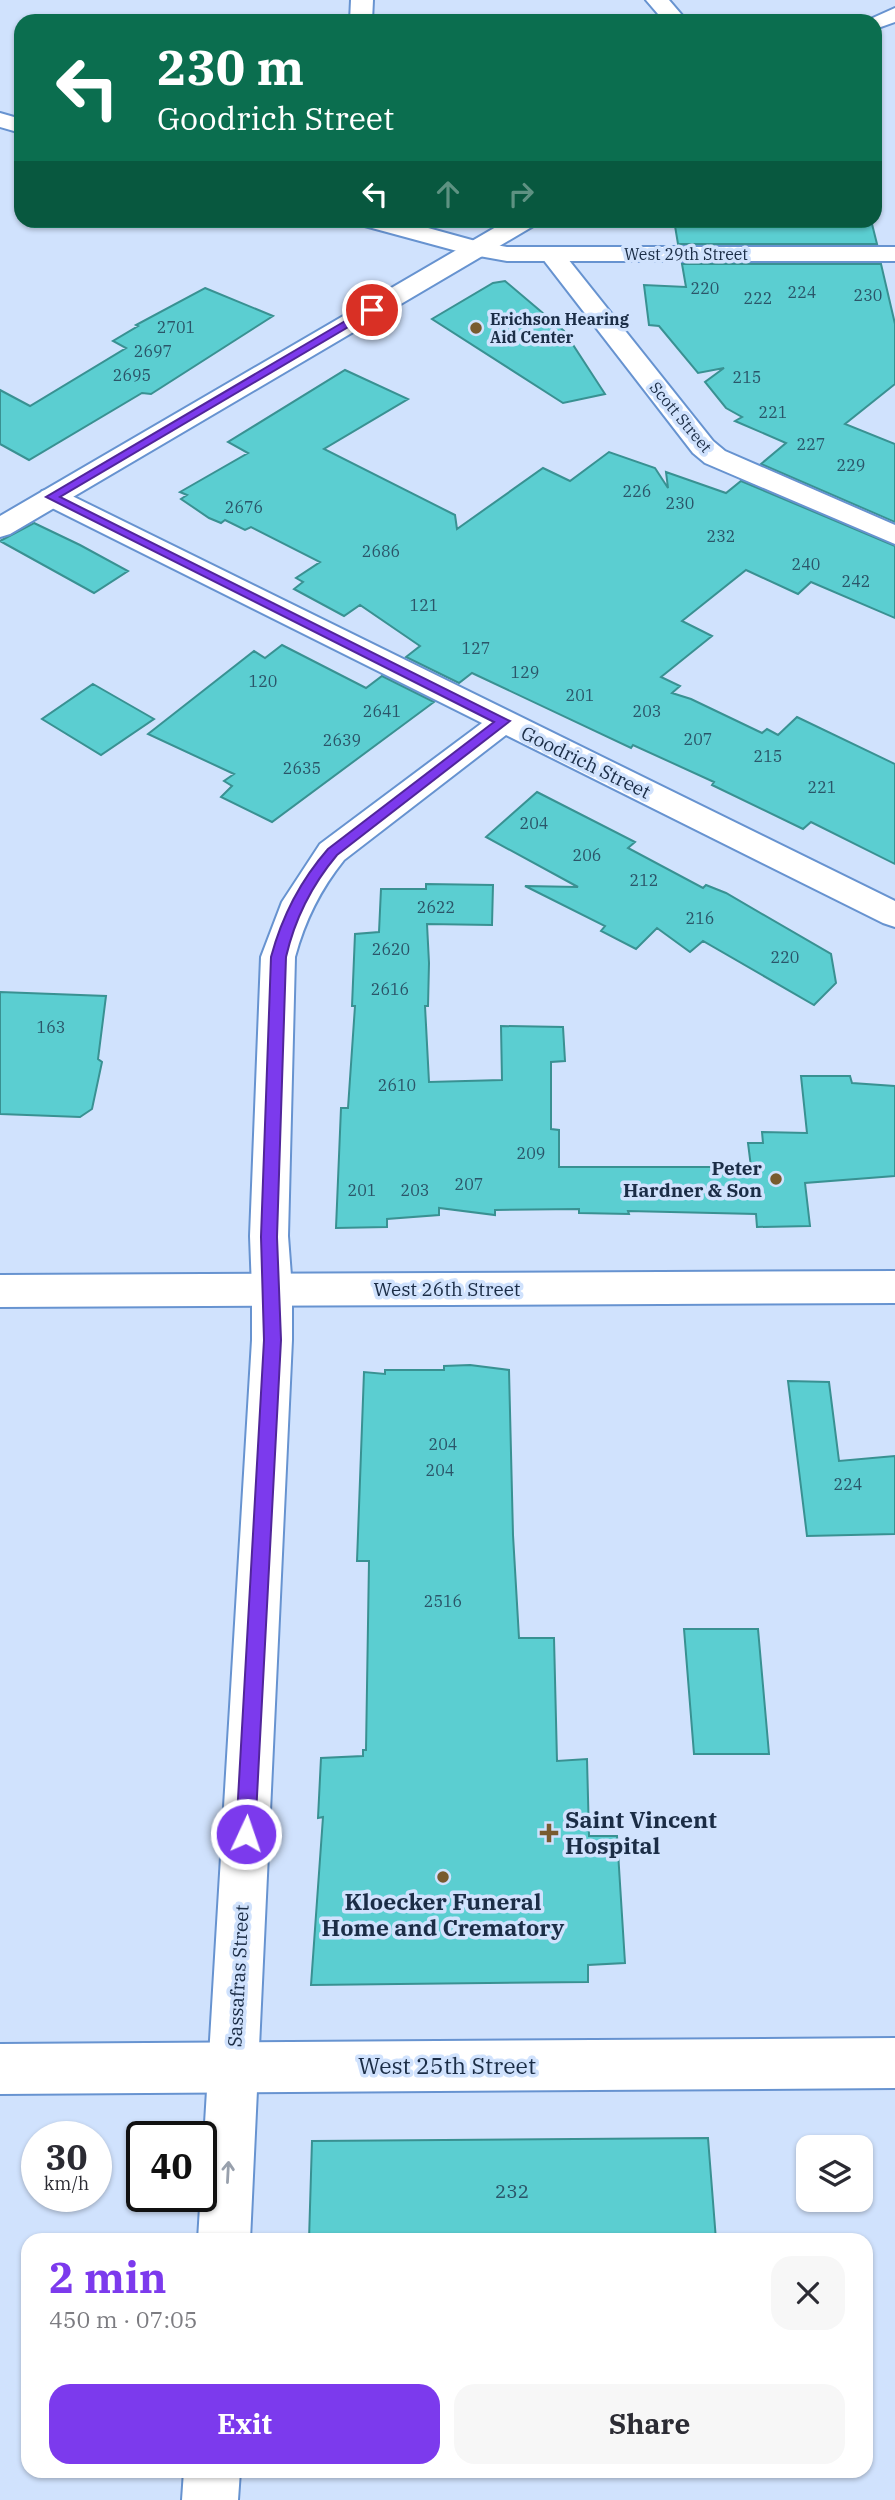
<!DOCTYPE html>
<meta charset="utf-8">
<style>
body{margin:0;font-family:"IBM Plex Serif",serif;background:#f7f7f7;color:#2b2b33;height:100vh;display:flex;flex-direction:column;font-size:26px;white-space:nowrap}
*{box-sizing:border-box;margin:0}
p{font-size:23px;color:#7c7c81}
.icon{flex:none;width:38px;height:38px;fill:none;stroke:currentColor;stroke-width:2;stroke-linecap:round;stroke-linejoin:round}
.map{position:relative;flex:1;overflow:hidden}
.sheet{position:absolute;left:21px;top:2233px;width:852px;height:245px;display:flex;flex-direction:column;background:#fff;border-radius:21px;box-shadow:0 2px 5px #0004}
.sheet>*{flex:none}
.banner{position:absolute;left:14px;top:14px;width:868px;height:214px;border-radius:21px;box-shadow:0 2px 5px #0004;background:#0b6e4f;color:#fff;overflow:hidden}
.tools{position:absolute;left:796px;top:2135px;display:grid;gap:14px}
.tools a{display:grid;place-items:center;width:77px;height:77px;border-radius:14px;background:#fff;box-shadow:0 2px 5px #0004;font-size:35px}
.speed{position:absolute;left:21px;top:2121px;display:flex;gap:14px;font-size:35px;font-weight:700;text-align:center}
.speed>*{display:grid;place-content:center;width:91px;height:91px;border-radius:50%;background:#fff;box-shadow:0 2px 5px #0004;line-height:1}
.speed small{font-size:18px;font-weight:400}
.speed .limit{border:4px solid #111;border-radius:10px;background:#fff;color:#111}
.pin{position:absolute;display:grid;place-items:center;width:60px;height:60px;color:#fff;margin:-30px;border:4px solid #fff;border-radius:50%;box-shadow:0 2px 7px #0007}
.me{position:absolute;width:77px;margin:-38px;rotate:3deg;stroke-linejoin:round;filter:drop-shadow(0 0 5px #0008)}
.turn{display:flex;align-items:center;gap:24px;height:147px;padding:0 28px;font-size:32px}
.turn .icon{width:91px;height:91px;stroke-width:2.5}
.turn b{display:block;font-size:49px;line-height:60px}
.lanes{display:flex;align-items:center;height:66px;padding:0 28px;background:#0003;justify-content:center;gap:35px;direction:ltr}
.lanes .off{opacity:.35}
.round{display:grid;place-items:center;flex:none;width:74px;height:74px;border-radius:21px;background:#f7f7f7}
.overview{display:flex;align-items:center;justify-content:space-between;height:119px;padding:0 28px}
h1{font-size:42px;font-weight:700;line-height:52px;color:#7c3aed}
.button{display:flex;gap:14px;margin-top:auto;padding:14px 28px}
.button a{flex:1;height:80px;border-radius:21px;background:#7c3aed;color:#fff;font-size:28px;font-weight:700;line-height:80px;text-align:center}
.button a+a{background:#f7f7f7;color:#2b2b33}
.map>svg:first-child{display:block}
</style>
<div class="map">
<svg width="895" height="2500" viewBox="0 0 895 2500">
<rect width="100%" height="100%" fill="#d0e2fd"/>
<path fill="#5bced1" stroke="#399192" stroke-width="2" d="M 674,220 L 871,220 L 877,244 L 678,244 Z
M 682,264 L 881,264 L 895,324 L 895,384 L 845,424 L 895,444 L 895,522 L 761,464 L 786,443 L 735,421 L 742,417 L 726,408 L 705,382 L 724,368 L 698,373 L 659,326 L 649,325 L 644,285 L 686,287 Z
M 505,281 L 564,331 L 605,394 L 563,403 L 432,319 L 493,283 Z
M 205,288 L 273,316 L 151,394 L 142,393 L 29,460 L 0,444 L 0,390 L 30,406 L 126,348 L 113,341 L 138,326 L 136,325 Z
M 345,370 L 408,399 L 324,449 L 455,515 L 457,529 L 543,468 L 570,481 L 609,452 L 655,468 L 668,488 L 666,472 L 726,493 L 741,481 L 895,546 L 895,618 L 811,582 L 798,594 L 746,570 L 682,621 L 712,636 L 661,677 L 680,686 L 672,693 L 691,699 L 762,733 L 767,729 L 778,735 L 797,717 L 895,764 L 895,864 L 811,822 L 803,829 L 712,785 L 714,782 L 633,745 L 631,748 L 472,673 L 459,683 L 406,657 L 420,646 L 360,605 L 344,616 L 294,589 L 303,582 L 296,578 L 320,562 L 251,527 L 245,530 L 225,520 L 221,523 L 209,518 L 181,499 L 187,495 L 180,492 L 248,453 L 228,442 Z
M 34,523 L 80,545 L 128,571 L 94,593 L 0,541 Z
M 282,645 L 366,688 L 382,676 L 434,702 L 272,822 L 221,797 L 232,786 L 224,781 L 234,774 L 148,734 L 254,651 L 265,658 Z
M 93,684 L 154,719 L 101,755 L 42,719 Z
M 537,792 L 635,842 L 628,848 L 703,888 L 706,885 L 726,893 L 831,954 L 836,983 L 814,1005 L 703,941 L 690,952 L 657,928 L 636,949 L 601,931 L 605,926 L 525,886 L 578,887 L 486,837 Z
M 426,884 L 493,885 L 492,925 L 427,924 L 429,963 L 428,1006 L 425,1006 L 429,1082 L 502,1080 L 501,1026 L 563,1027 L 565,1061 L 551,1062 L 551,1129 L 559,1130 L 559,1167 L 751,1167 L 748,1143 L 763,1143 L 762,1132 L 807,1133 L 801,1076 L 850,1076 L 852,1083 L 895,1086 L 895,1176 L 805,1183 L 810,1226 L 757,1227 L 756,1214 L 628,1211 L 629,1214 L 579,1213 L 579,1209 L 495,1210 L 495,1215 L 439,1208 L 439,1215 L 387,1219 L 387,1227 L 336,1228 L 341,1108 L 348,1108 L 355,1006 L 352,1006 L 355,934 L 379,932 L 381,889 L 426,889 Z
M 0,992 L 106,996 L 98,1059 L 102,1062 L 92,1109 L 80,1117 L 0,1114 Z
M 470,1365 L 509,1370 L 513,1535 L 519,1638 L 554,1638 L 557,1761 L 587,1759 L 589,1836 L 617,1836 L 625,1963 L 588,1965 L 588,1982 L 311,1985 L 323,1817 L 318,1818 L 321,1758 L 363,1756 L 363,1750 L 366,1750 L 369,1561 L 357,1561 L 364,1372 L 385,1374 L 385,1370 L 444,1370 L 444,1366 Z
M 788,1381 L 829,1382 L 839,1461 L 895,1456 L 895,1534 L 807,1536 Z
M 684,1629 L 758,1629 L 769,1754 L 694,1754 Z
M 708,2138 L 716,2240 L 309,2240 L 312,2141 Z"/>
<g fill="none" stroke-linecap="round" stroke-linejoin="round">
<defs>
<path id="street" d="M 351,0 L 373,0 L 372,21 L 350,21 Z
M 646,0 L 669,0 L 687,21 L 664,21 Z
M 551,247 L 560,249 L 713,441 L 725,451 L 895,525 L 895,544 L 705,463 L 693,453 L 539,254 L 542,249 Z
M 52,489 L 62,491 L 895,901 L 895,927 L 883,923 L 506,735 L 344,860 C 320,890 305,920 295,957 L 288,1236 L 292,1289 L 286,1300 L 272,1305 L 258,1300 L 252,1289 L 250,1236 L 261,957 L 282,902 L 320,844 L 482,723 L 42,503 L 38,497 L 42,491 Z
M 895,2038 L 895,2088 L 0,2094 L 0,2044 Z"/>
<path id="secondary" d="M 0,113 L 21,119 L 21,133 L 0,127 Z
M 358,220 L 399,220 L 479,242 L 507,247 L 895,247 L 895,261 L 507,261 L 468,254 L 361,225 Z
M 272,1273 L 286,1278 L 292,1289 L 292,1340 L 250,2240 L 198,2240 L 252,1340 L 252,1289 L 258,1278 Z
M 184,2471 L 240,2471 L 238,2500 L 182,2500 Z"/>
<path id="primary" d="M 895,8 L 895,22 L 875,29 L 875,21 L 866,21 Z
M 508,220 L 538,220 L 535,225 L 10,534 L 0,537 L 0,516 Z
M 895,1271 L 895,1303 L 0,1307 L 0,1275 Z"/>
</defs>
<use href="#street" stroke="#6793d0" stroke-width="4"/>
<use href="#secondary" stroke="#6793d0" stroke-width="4"/>
<use href="#primary" stroke="#6793d0" stroke-width="4"/>
<use href="#street" fill="#fff" fill-rule="evenodd"/>
<use href="#secondary" fill="#fff" fill-rule="evenodd"/>
<use href="#primary" fill="#fff" fill-rule="evenodd"/>
</g>
<defs><path id="oneway-shaft" d="M-6 0H5M1.5-3L5.5 0L1.5 3" fill="none" stroke-width="1.6" stroke-linecap="round" stroke-linejoin="round" transform="scale(1.75)"/></defs>
<use stroke="#98a0ac" href="#oneway-shaft" transform="translate(228 2172) rotate(-87)"/>
<path fill="#7c3aed" stroke="#51269a" stroke-width="2" d="M 369,307 L 377,310 L 60,497 L 510,721 L 337,855 C 311,886 295,918 286,957 L 277,1237 L 281,1340 L 255,1834 L 253,1840 L 246,1843 L 239,1840 L 236,1834 L 264,1340 L 261,1237 L 271,957 C 282,916 300,881 328,849 L 494,722 L 46,497 Z"/>
<g fill="#785b2f" stroke="#d0e2fd" stroke-width="2.5">
<circle cx="476" cy="328" r="7"/>
<circle cx="776" cy="1179" r="7"/>
<path d="M545.5 1822.5h7v7h7v7h-7v7h-7v-7h-7v-7h7z"/>
<circle cx="443" cy="1877" r="7"/>
</g>
<g text-anchor="middle" stroke-width="7" stroke-linejoin="round" paint-order="stroke">
<g font-size="16" fill="#1b2d46" stroke="#d0e2fd">
<text x="686" y="260">West 29th Street</text>
<text transform="translate(681 417) rotate(50)" y="6">Scott Street</text>
</g>
<g font-size="16" fill="#2b5569">
<text x="705" y="294">220</text>
<text x="802" y="298">224</text>
<text x="868" y="301">230</text>
<text x="758" y="304">222</text>
<text x="176" y="333">2701</text>
<text x="153" y="357">2697</text>
<text x="132" y="381">2695</text>
<text x="747" y="383">215</text>
<text x="773" y="418">221</text>
<text x="811" y="450">227</text>
<text x="851" y="471">229</text>
<text x="637" y="497">226</text>
<text x="680" y="509">230</text>
<text x="244" y="513">2676</text>
<text x="721" y="542">232</text>
<text x="381" y="557">2686</text>
<text x="806" y="570">240</text>
<text x="856" y="587">242</text>
<text x="424" y="611">121</text>
<text x="476" y="654">127</text>
<text x="525" y="678">129</text>
<text x="263" y="687">120</text>
<text x="580" y="701">201</text>
<text x="382" y="717">2641</text>
<text x="647" y="717">203</text>
<text x="698" y="745">207</text>
<text x="342" y="746">2639</text>
<text x="768" y="762">215</text>
<text x="302" y="774">2635</text>
<text x="822" y="793">221</text>
<text x="534" y="829">204</text>
<text x="587" y="861">206</text>
<text x="644" y="886">212</text>
<text x="436" y="913">2622</text>
<text x="700" y="924">216</text>
<text x="391" y="955">2620</text>
<text x="785" y="963">220</text>
<text x="390" y="995">2616</text>
<text x="51" y="1033">163</text>
<text x="397" y="1091">2610</text>
<text x="531" y="1159">209</text>
<text x="469" y="1190">207</text>
<text x="362" y="1196">201</text>
<text x="415" y="1196">203</text>
<text x="443" y="1450">204</text>
<text x="440" y="1476">204</text>
<text x="848" y="1490">224</text>
<text x="443" y="1607">2516</text>
</g>
<g font-size="16" font-weight="bold" fill="#1b2d46" stroke="#d0e2fd" text-anchor="start">
<text x="490" y="325">Erichson Hearing<tspan x="490" dy="18">Aid Center</tspan></text>
</g>
<g font-size="19" fill="#1b2d46" stroke="#d0e2fd">
<text transform="translate(586 762) rotate(26)" y="7">Goodrich Street</text>
<text x="447" y="1296">West 26th Street</text>
<text transform="translate(238 1976) rotate(-87)" y="7">Sassafras Street</text>
</g>
<g font-size="19" font-weight="bold" fill="#1b2d46" stroke="#d0e2fd" text-anchor="end">
<text x="762" y="1175">Peter<tspan x="762" dy="22">Hardner &amp; Son</tspan></text>
</g>
<g font-size="19" fill="#2b5569">
<text x="512" y="2198">232</text>
</g>
<g font-size="23" font-weight="bold" fill="#1b2d46" stroke="#d0e2fd" text-anchor="start">
<text x="565" y="1828">Saint Vincent<tspan x="565" dy="26">Hospital</tspan></text>
<text x="443" y="1910" text-anchor="middle">Kloecker Funeral<tspan x="443" dy="26">Home and Crematory</tspan></text>
</g>
<g font-size="23" fill="#1b2d46" stroke="#d0e2fd">
<text x="447" y="2074">West 25th Street</text>
</g>
</g>
</svg>
<div class="tools">
<a><svg class="icon" aria-label="layers" viewBox="0 0 24 24"><path d="M12 4l9 5-9 5-9-5zM3 14l9 5 9-5"/></svg></a>
</div>
<div class="speed"><div>30<small>km/h</small></div><div class="limit">40</div></div>
<div class="pin" style="left:372px;top:310px;background:#d93025"><svg class="icon" aria-label="arrive" viewBox="0 0 24 24"><path d="M6 21V4h12l-3 4 3 4H6"/></svg></div>
<svg class="me" style="left:246px;top:1834px" viewBox="-20 -20 40 40"><circle r="17" fill="#7c3aed" stroke="#fff" stroke-width="3"/><path d="M0-11L8 9 0 5-8 9z" fill="#fff"/></svg>
<div class="banner">
<div class="turn"><svg class="icon" aria-label="left" viewBox="0 0 24 24"><path d="M17 20v-9H6M10 6l-5 5 5 5"/></svg><div><b>230 m</b>Goodrich Street</div></div>
<div class="lanes"><svg class="icon" aria-label="left" viewBox="0 0 24 24"><path d="M17 20v-9H6M10 6l-5 5 5 5"/></svg><svg class="icon off" aria-label="ahead" viewBox="0 0 24 24"><path d="M12 20V5M6 11l6-6 6 6"/></svg><svg class="icon off" aria-label="right" viewBox="0 0 24 24"><path d="M7 20v-9h11M14 6l5 5-5 5"/></svg></div>
</div>
<section class="sheet">
<div class="overview"><div><h1>2 min</h1><p>450 m · 07:05</p></div><a class="round"><svg class="icon" aria-label="close" viewBox="0 0 24 24"><path d="M6 6l12 12M18 6L6 18"/></svg></a></div>
<div class="button"><a>Exit</a><a>Share</a></div>
</section>
</div>
